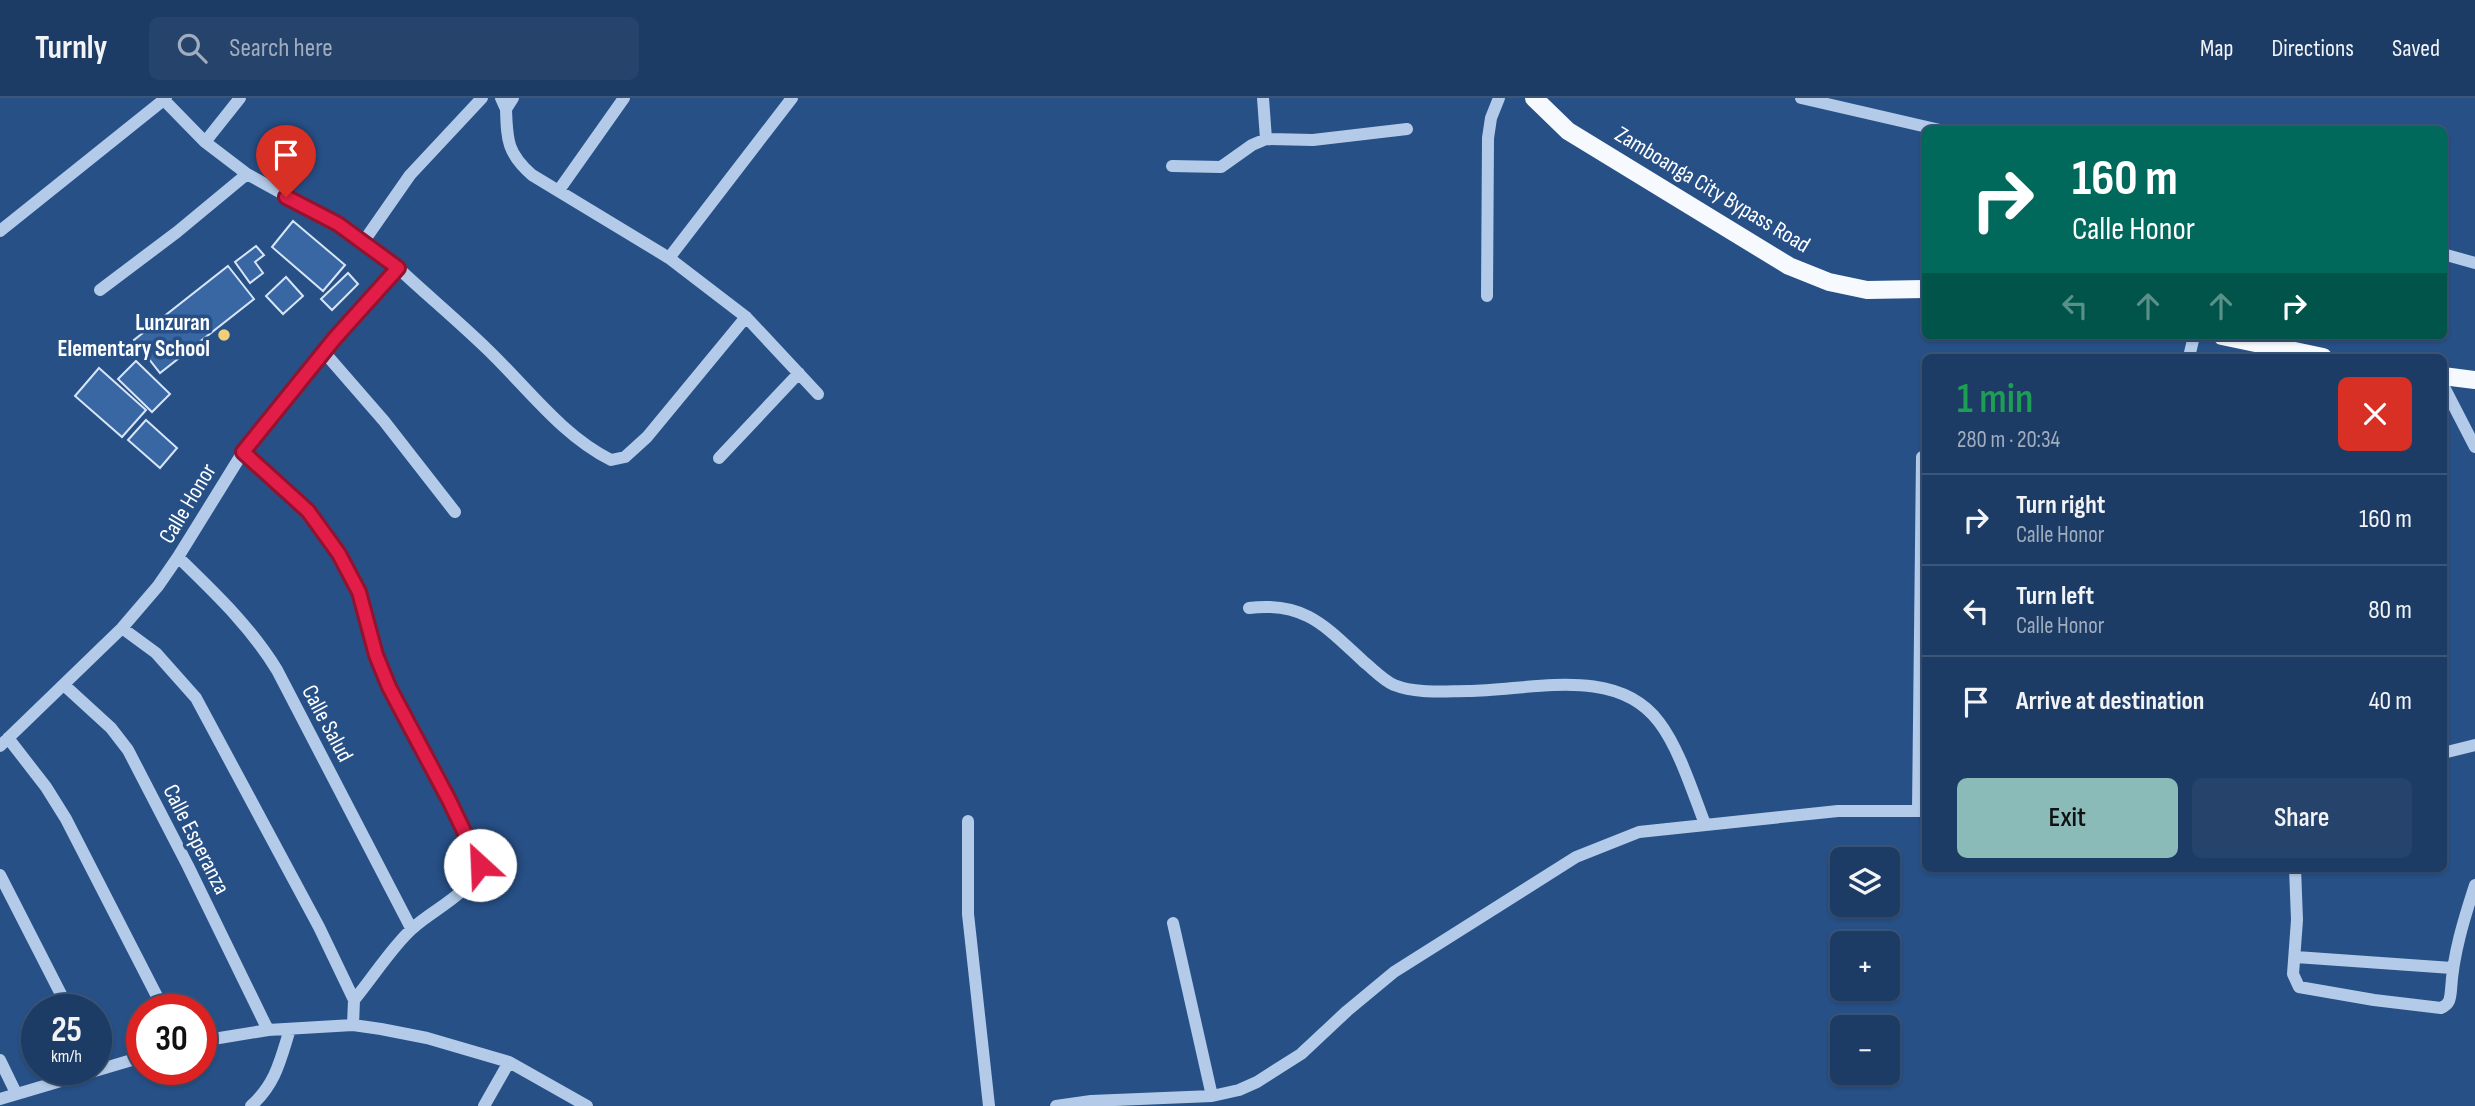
<!DOCTYPE html>
<meta charset="utf-8">
<style>
body{margin:0;font-family:"Sofia Sans Condensed",sans-serif;background:#25436b;color:#f1f3f6;height:100vh;display:flex;flex-direction:column;font-size:26px;white-space:nowrap}
*{box-sizing:border-box;margin:0}
p{font-size:23px;color:#a0adbf}
.icon{flex:none;width:38px;height:38px;fill:none;stroke:currentColor;stroke-width:2;stroke-linecap:round;stroke-linejoin:round}
.map{position:relative;flex:1;overflow:hidden}
.sheet{position:absolute;left:1922px;top:256px;width:525px;height:518px;display:flex;flex-direction:column;background:#1d3c65;border-radius:10px;box-shadow:0 2px 5px #0004,0 0 0 2px #3b5679}
.sheet>*{flex:none}
.guide{position:absolute;left:1922px;top:28px;width:525px;height:214px;border-radius:10px;box-shadow:0 2px 5px #0004,0 0 0 2px #3b5679;background:#00695c;color:#fff;overflow:hidden}
.buttons{position:absolute;left:1830px;top:749px;display:grid;gap:14px}
.buttons a{display:grid;place-items:center;width:70px;height:70px;border-radius:10px;background:#1d3c65;box-shadow:0 2px 5px #0004,0 0 0 2px #3b5679;font-size:35px}
.speed{position:absolute;left:21px;top:896px;display:flex;gap:14px;font-size:35px;font-weight:700;text-align:center}
.speed>*{display:grid;place-content:center;width:91px;height:91px;border-radius:50%;background:#1d3c65;box-shadow:0 2px 5px #0004,0 0 0 2px #3b5679;line-height:1}
.speed small{font-size:18px;font-weight:400}
.speed .limit{border:10px solid #d22;background:#fff;color:#111}
.pin{position:absolute;display:grid;place-items:center;width:60px;height:60px;color:#fff;margin:-72px -30px;border-radius:50% 50% 50% 0;rotate:-45deg;box-shadow:0 0 7px #0007}
.pin .icon{rotate:45deg}
.me{position:absolute;width:77px;margin:-38px;rotate:335deg;stroke-linejoin:round;filter:drop-shadow(0 0 5px #0008)}
.turn{display:flex;align-items:center;gap:24px;height:147px;padding:0 35px;font-size:32px}
.turn .icon{width:91px;height:91px;stroke-width:2.5}
.turn b{display:block;font-size:49px;line-height:60px}
.lanes{display:flex;align-items:center;height:66px;padding:0 35px;background:#0003;justify-content:center;gap:35px;direction:ltr}
.lanes .off{opacity:.35}
.round{display:grid;place-items:center;flex:none;width:74px;height:74px;border-radius:10px;background:#25436b}
.overview{display:flex;align-items:center;justify-content:space-between;height:119px;padding:0 35px}
h1{font-size:42px;font-weight:600;line-height:52px;color:#1e9e55}
.primary-button{display:flex;gap:14px;margin-top:auto;padding:14px 35px}
.primary-button a{flex:1;height:80px;border-radius:10px;background:#8bbbb9;color:#111;font-size:28px;font-weight:600;line-height:80px;text-align:center}
.primary-button a+a{background:#25436b;color:#f1f3f6}
ul{padding:0;list-style:none}
li{display:flex;align-items:center;gap:21px;height:91px;padding:0 35px;border-top:2px solid #3b5679}
li div{flex:1}
li b{display:block;font-size:26px}
li em{font-style:normal}
header{display:flex;align-items:center;gap:42px;box-sizing:border-box;height:98px;padding:0 35px;background:#1d3c65;border-bottom:2px solid #3b5679}
header strong{font-size:33px}
nav{display:flex;gap:38px;margin-inline-start:auto;font-size:24px}
.search{width:490px;height:63px;background:#25436b;display:flex;align-items:center;gap:18px;box-sizing:border-box;padding:0 24px;border-radius:10px;color:#a0adbf;font-size:26px}
.map>svg:first-child{display:block}
</style>
<header>
<strong>Turnly</strong>
<div class="search"><svg class="icon" aria-label="search" viewBox="0 0 24 24"><circle cx="10" cy="10" r="6"/><path d="M15 15l6 6"/></svg>Search here</div>
<nav><a>Map</a><a>Directions</a><a>Saved</a></nav>
</header>
<div class="map">
<svg width="2475" height="1008" viewBox="0 0 2475 1008">
<rect width="100%" height="100%" fill="#275087"/>
<path fill="#3867a4" stroke="#d7e5f7" stroke-width="2" d="M 293,123 L 345,167 L 323,193 L 272,149 Z
M 256,148 L 264,157 L 255,164 L 263,175 L 250,185 L 235,164 Z
M 228,168 L 254,201 L 160,275 L 134,242 Z
M 348,175 L 358,186 L 332,212 L 321,201 Z
M 286,179 L 303,198 L 283,216 L 266,198 Z
M 136,263 L 170,296 L 152,314 L 118,281 Z
M 99,270 L 146,312 L 122,339 L 75,298 Z
M 146,322 L 177,350 L 160,370 L 128,342 Z"/>
<g fill="none" stroke-linecap="round" stroke-linejoin="round">
<path stroke="#b3cbe8" stroke-width="12" d="M 501,0 L 506,11 L 513,0
M 1263,0 L 1266,41
M 1801,0 L 1940,32
M 506,11 C 507,42 507,55 532,77 L 669,160 L 746,219 L 818,296
M 205,44 L 240,0
M 1172,68 L 1221,69 L 1252,47 L 1266,41 L 1313,42 L 1407,31
M 559,92 L 624,0
M 0,133 L 166,0
M 364,143 L 410,77 L 482,0
M 2443,156 L 2475,165
M 669,160 L 792,0
M 398,170 C 427,197 458,223 486,250 C 526,288 561,337 611,362 L 625,359 L 647,339 L 746,219
M 100,192 L 177,134 L 247,76
M 1487,198 L 1488,40 L 1491,20 L 1499,0
M 324,254 L 384,323 L 455,414
M 2189,259 L 2194,238
M 2443,287 L 2475,349
M 243,354 L 308,413 L 339,456 L 359,494 L 376,557 L 389,589 L 449,703 L 480,767 C 469,797 435,810 413,830 C 394,846 371,882 354,902
M 719,360 L 799,275
M 178,459 C 215,495 250,528 277,572 L 411,830
M 1249,510 C 1305,503 1326,529 1364,564 C 1373,571 1383,582 1394,587 C 1417,596 1444,593 1468,593 C 1528,593 1616,566 1659,624 C 1679,650 1693,695 1705,726
M 122,530 L 156,555 L 196,600 L 319,829 L 354,902 L 353,927
M 64,587 L 111,630 L 128,652 L 188,768 L 268,932
M 8,640 L 46,689 L 66,721 L 164,912
M 0,648 L 122,530 L 158,488 L 178,459 L 243,354 L 335,240 L 398,170 L 338,126 L 247,76 L 205,44 L 162,0
M 2443,655 L 2475,647
M 1918,712 L 1922,359
M 968,723 L 968,816 L 989,1008
M 2295,770 L 2297,822 L 2293,876 L 2299,889 L 2374,902 L 2441,910 C 2450,906 2450,901 2451,892 C 2453,856 2464,821 2475,787
M 0,777 L 69,912
M 1173,825 L 1212,998
M 2296,859 L 2452,870
M 201,943 L 268,932 L 353,927 L 381,931 L 427,940 L 509,964 L 587,1008
M 0,962 L 16,995
M 0,1001 L 142,959
M 251,1008 C 276,985 280,963 290,931
M 484,1008 L 509,964
M 1056,1008 L 1091,1003 L 1212,998 L 1239,992 L 1257,984 L 1301,956 L 1347,913 L 1394,874 L 1576,759 L 1639,734 L 1838,713 L 1925,713"/>
<path stroke="#f6f9fe" stroke-width="18" d="M 1534,0 L 1568,33 L 1789,168 L 1829,184 L 1867,192 L 1925,191
M 2222,238 L 2323,259
M 2443,278 L 2475,282"/>
</g>
<g fill="none" stroke-linecap="round" stroke-linejoin="round">
<defs>
<path id="route" d="M 286,99 L 338,126 L 398,170 L 335,240 L 243,354 L 308,413 L 339,456 L 359,494 L 376,557 L 389,589 L 449,702 L 480,767"/>
</defs>
<use href="#route" stroke="#92132f" stroke-width="18"/>
<use href="#route" stroke="#e11d48" stroke-width="12"/>
</g>
<circle fill="#f1cf79" stroke="#275087" stroke-width="2.5" cx="224" cy="237" r="7"/>
<g text-anchor="middle" stroke-width="7" stroke-linejoin="round" paint-order="stroke">
<g font-size="23" fill="#fff" stroke="#275087">
<text transform="translate(1713 91) rotate(31)" y="8">Zamboanga City Bypass Road</text>
<text transform="translate(187 405) rotate(-59)" y="8">Calle Honor</text>
<text transform="translate(328 625) rotate(62)" y="8">Calle Salud</text>
<text transform="translate(197 741) rotate(63)" y="8">Calle Esperanza</text>
</g>
<g font-size="23" font-weight="bold" fill="#fff" stroke="#275087" text-anchor="end">
<text x="210" y="232">Lunzuran<tspan x="210" dy="26">Elementary School</tspan></text>
</g>
</g>
</svg>
<div class="buttons">
<a><svg class="icon" aria-label="layers" viewBox="0 0 24 24"><path d="M12 4l9 5-9 5-9-5zM3 14l9 5 9-5"/></svg></a>
<a>+</a>
<a>−</a>
</div>
<div class="speed"><div>25<small>km/h</small></div><div class="limit">30</div></div>
<div class="pin" style="left:286px;top:99px;background:#d93025"><svg class="icon" aria-label="arrive" viewBox="0 0 24 24"><path d="M6 21V4h12l-3 4 3 4H6"/></svg></div>
<svg class="me" style="left:480px;top:767px" viewBox="-20 -20 40 40"><circle r="19" fill="#fff"/><path d="M0-13L10 11 0 6-10 11z" fill="#e11d48"/></svg>
<div class="guide">
<div class="turn"><svg class="icon" aria-label="right" viewBox="0 0 24 24"><path d="M7 20v-9h11M14 6l5 5-5 5"/></svg><div><b>160 m</b>Calle Honor</div></div>
<div class="lanes"><svg class="icon off" aria-label="left" viewBox="0 0 24 24"><path d="M17 20v-9H6M10 6l-5 5 5 5"/></svg><svg class="icon off" aria-label="ahead" viewBox="0 0 24 24"><path d="M12 20V5M6 11l6-6 6 6"/></svg><svg class="icon off" aria-label="ahead" viewBox="0 0 24 24"><path d="M12 20V5M6 11l6-6 6 6"/></svg><svg class="icon" aria-label="right" viewBox="0 0 24 24"><path d="M7 20v-9h11M14 6l5 5-5 5"/></svg></div>
</div>
<section class="sheet">
<div class="overview"><div><h1>1 min</h1><p>280 m · 20:34</p></div><a class="round" style="background:#d93025;color:#fff"><svg class="icon" aria-label="close" viewBox="0 0 24 24"><path d="M6 6l12 12M18 6L6 18"/></svg></a></div>
<ul>
<li><svg class="icon" aria-label="right" viewBox="0 0 24 24"><path d="M7 20v-9h11M14 6l5 5-5 5"/></svg><div><b>Turn right</b><p>Calle Honor</p></div><em>160 m</em></li>
<li><svg class="icon" aria-label="left" viewBox="0 0 24 24"><path d="M17 20v-9H6M10 6l-5 5 5 5"/></svg><div><b>Turn left</b><p>Calle Honor</p></div><em>80 m</em></li>
<li><svg class="icon" aria-label="arrive" viewBox="0 0 24 24"><path d="M6 21V4h12l-3 4 3 4H6"/></svg><div><b>Arrive at destination</b></div><em>40 m</em></li>
</ul>
<div class="primary-button"><a>Exit</a><a>Share</a></div>
</section>
</div>
